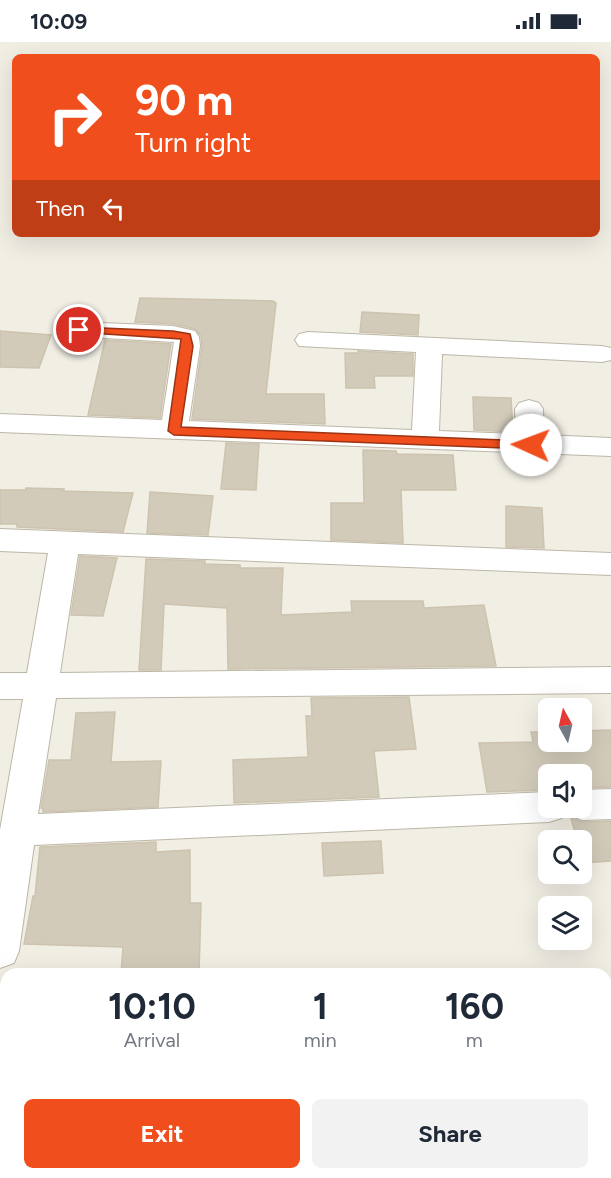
<!DOCTYPE html>
<style>
body{margin:0;font-family:Figtree,sans-serif;background:#f2f2f3;color:#1f2937;height:100vh;display:flex;flex-direction:column;font-size:22px;white-space:nowrap}
*{box-sizing:border-box;margin:0}
p{font-size:20px;color:#747a83}
.icon{flex:none;width:33px;height:33px;fill:none;stroke:currentColor;stroke-width:2;stroke-linecap:round;stroke-linejoin:round}
.map{position:relative;flex:1;overflow:hidden}
.sheet{position:absolute;left:0px;top:926px;width:612px;height:212px;display:flex;flex-direction:column;background:#fff;border-radius:18px 18px 0 0;box-shadow:0 6px 24px #0002}
.sheet>*{flex:none}
.top-card{position:absolute;left:12px;top:12px;width:588px;height:183px;border-radius:9px;box-shadow:0 6px 24px #0002;background:#f04e1c;color:#fff;overflow:hidden}
.needle{width:39px;rotate:352deg}
.fabs{position:absolute;left:538px;top:656px;display:grid;gap:12px}
.fabs a{display:grid;place-items:center;width:54px;height:54px;border-radius:9px;background:#fff;box-shadow:0 6px 24px #0002;font-size:30px}
.pin{position:absolute;display:grid;place-items:center;width:51px;height:51px;color:#fff;margin:-26px;border:3px solid #fff;border-radius:50%;box-shadow:0 2px 6px #0007}
.me{position:absolute;width:66px;margin:-33px;rotate:272deg;stroke-linejoin:round;filter:drop-shadow(0 0 4px #0008)}
.turn{display:flex;align-items:center;gap:21px;height:126px;padding:0 24px;font-size:27px}
.turn .icon{width:78px;height:78px;stroke-width:2.5}
.turn b{display:block;font-size:42px;line-height:51px}
.then{display:flex;align-items:center;height:57px;padding:0 24px;background:#0003;gap:12px;font-size:22px}
.eta{display:flex;justify-content:space-evenly;align-items:center;height:102px;text-align:center}
.eta b{font-size:36px;font-weight:700;line-height:42px}
.cta{display:flex;gap:12px;margin-top:auto;padding:12px 24px}
.cta a{flex:1;height:69px;border-radius:9px;background:#f04e1c;color:#fff;font-size:24px;font-weight:700;line-height:69px;text-align:center}
.cta a+a{background:#f2f2f3;color:#1f2937}
.status{display:flex;justify-content:space-between;align-items:center;height:42px;padding:0 30px;background:#fff;direction:ltr}
.status svg{height:16px;fill:currentColor}
.map>svg:first-child{display:block}
</style>
<div class="status"><b>10:09</b><svg viewBox="0 0 49 12"><path d="M0 12V9h3v3zM5 12V6h3v6zM10 12V3h3v9zM15 12V0h3v12zM26 1h20v11H26zM47 4h2v5h-2z"/></svg></div>
<div class="map">
<svg width="611" height="1136" viewBox="0 0 611 1136">
<rect width="100%" height="100%" fill="#f1eee4"/>
<path fill="#d2cbba" stroke="#cdc3ae" stroke-width="1.5" d="M 140,256 L 273,259 L 276,261 L 266,352 L 324,352 L 325,382 L 192,377 L 202,304 L 201,294 L 195,287 L 174,282 L 135,280 Z
M 362,270 L 419,273 L 418,293 L 360,290 Z
M 0,289 L 51,293 L 39,326 L 0,325 Z
M 105,298 L 171,302 L 160,376 L 88,373 Z
M 358,309 L 413,312 L 413,334 L 374,334 L 375,346 L 346,346 L 345,311 L 358,311 Z
M 473,355 L 511,356 L 513,390 L 474,388 Z
M 226,401 L 259,402 L 256,448 L 221,447 Z
M 363,408 L 396,409 L 397,412 L 453,413 L 456,448 L 401,448 L 403,501 L 331,498 L 331,461 L 364,461 Z
M 26,446 L 64,447 L 63,449 L 133,451 L 123,490 L 17,485 L 17,482 L 0,482 L 0,448 L 26,448 Z
M 150,450 L 213,454 L 208,493 L 147,491 Z
M 506,464 L 542,466 L 544,506 L 506,505 Z
M 80,514 L 117,516 L 103,574 L 71,573 Z
M 146,517 L 205,519 L 205,522 L 240,523 L 240,526 L 283,526 L 281,573 L 352,570 L 351,559 L 423,559 L 424,566 L 484,563 L 496,624 L 228,627 L 227,566 L 164,562 L 161,628 L 139,628 Z
M 409,655 L 416,707 L 374,709 L 379,755 L 234,761 L 233,718 L 308,715 L 306,674 L 312,674 L 311,656 Z
M 115,670 L 111,720 L 161,719 L 158,765 L 43,770 L 43,766 L 41,766 L 49,718 L 71,718 L 76,671 Z
M 611,688 L 611,745 L 582,746 L 582,732 L 549,732 L 549,748 L 487,750 L 479,701 L 533,700 L 531,690 L 549,690 L 549,699 L 582,699 L 582,689 Z
M 571,776 L 582,780 L 611,779 L 611,819 L 582,821 L 582,798 L 577,798 Z
M 381,799 L 383,831 L 324,834 L 322,801 Z
M 156,800 L 156,810 L 190,808 L 190,861 L 201,861 L 199,932 L 121,932 L 123,905 L 24,902 L 33,854 L 35,854 L 40,805 Z"/>
<g fill="none" stroke-linecap="round" stroke-linejoin="round">
<defs>
<path id="minor" d="M 79,280 L 173,284 L 195,289 L 199,295 L 200,304 L 189,379 L 412,388 L 416,310 L 299,304 L 295,298 L 299,292 L 308,290 L 602,304 L 611,306 L 611,318 L 602,320 L 442,312 L 439,389 L 516,392 L 515,367 L 519,361 L 529,358 L 539,361 L 543,367 L 544,393 L 611,396 L 611,414 L 0,390 L 0,372 L 162,378 L 174,300 L 70,294 L 66,288 L 70,282 Z
M 0,487 L 611,511 L 611,533 L 78,512 L 60,631 L 611,625 L 611,651 L 56,656 L 38,772 L 549,750 L 549,765 L 582,765 L 582,748 L 611,747 L 611,777 L 582,778 L 569,773 L 566,766 L 562,776 L 549,780 L 34,803 L 19,909 L 14,921 L 0,926 L 0,788 L 23,657 L 0,657 L 0,631 L 27,631 L 48,511 L 0,509 Z
M 0,972 L 6,972 L 6,1010 L 0,1010 Z"/>
</defs>
<use href="#minor" stroke="#bcb7a7" stroke-width="2"/>
<use href="#minor" fill="#fff" fill-rule="evenodd"/>
</g>
<path fill="#f04e1c" stroke="#9c3312" stroke-width="1.5" d="M 79,285 L 173,289 L 190,292 L 193,304 L 181,385 L 531,399 L 537,403 L 531,407 L 174,393 L 168,389 L 181,297 L 75,290 L 75,286 Z"/>
</svg>
<div class="fabs">
<a><svg class="needle" viewBox="-14 -14 28 28"><path d="M0-13l5 13h-10z" fill="#e53935"/><path d="M0 13l5-13h-10z" fill="#747a83"/></svg></a>
<a><svg class="icon" aria-label="sound" viewBox="0 0 24 24"><path d="M4 9h4l5-4v14l-5-4H4zM17 9q2 3 0 6"/></svg></a>
<a><svg class="icon" aria-label="search" viewBox="0 0 24 24"><circle cx="10" cy="10" r="6"/><path d="M15 15l6 6"/></svg></a>
<a><svg class="icon" aria-label="layers" viewBox="0 0 24 24"><path d="M12 4l9 5-9 5-9-5zM3 14l9 5 9-5"/></svg></a>
</div>
<div class="pin" style="left:79px;top:288px;background:#d93025"><svg class="icon" aria-label="arrive" viewBox="0 0 24 24"><path d="M6 21V4h12l-3 4 3 4H6"/></svg></div>
<svg class="me" style="left:531px;top:403px" viewBox="-20 -20 40 40"><circle r="19" fill="#fff"/><path d="M0-13L10 11 0 6-10 11z" fill="#f04e1c"/></svg>
<div class="top-card">
<div class="turn"><svg class="icon" aria-label="right" viewBox="0 0 24 24"><path d="M7 20v-9h11M14 6l5 5-5 5"/></svg><div><b>90 m</b>Turn right</div></div>
<div class="then">Then<svg class="icon" aria-label="left" viewBox="0 0 24 24"><path d="M17 20v-9H6M10 6l-5 5 5 5"/></svg></div>
</div>
<section class="sheet">
<div class="eta">
<div><b>10:10</b><p>Arrival</p></div>
<div><b>1</b><p>min</p></div>
<div><b>160</b><p>m</p></div>
</div>
<div class="cta"><a>Exit</a><a>Share</a></div>
</section>
</div>
